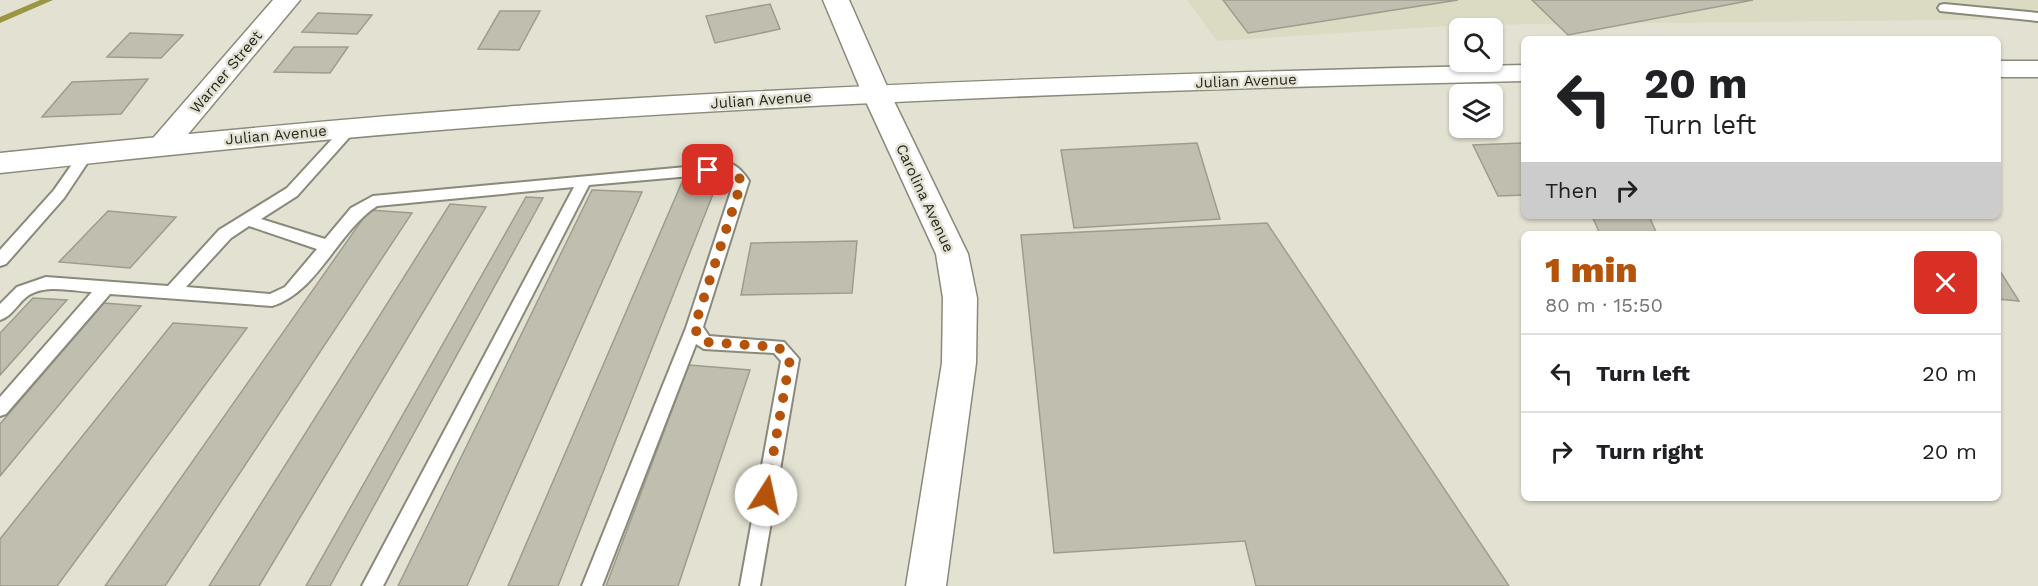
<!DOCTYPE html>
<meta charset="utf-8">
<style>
body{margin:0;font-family:"Work Sans",sans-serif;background:#f6f6f6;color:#202124;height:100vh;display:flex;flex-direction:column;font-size:22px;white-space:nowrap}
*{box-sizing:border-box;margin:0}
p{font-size:20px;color:#757577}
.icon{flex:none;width:33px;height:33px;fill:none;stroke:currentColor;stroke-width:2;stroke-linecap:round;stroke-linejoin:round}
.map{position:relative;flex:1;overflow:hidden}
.details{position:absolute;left:1521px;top:231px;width:480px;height:270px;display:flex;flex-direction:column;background:#fff;border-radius:9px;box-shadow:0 2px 4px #0004}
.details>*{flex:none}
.guide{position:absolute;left:1521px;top:36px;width:480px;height:183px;border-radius:9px;box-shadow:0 2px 4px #0004;background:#fff;color:#202124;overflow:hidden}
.tools{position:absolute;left:1449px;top:18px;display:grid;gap:12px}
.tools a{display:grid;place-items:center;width:54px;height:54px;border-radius:9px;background:#fff;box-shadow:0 2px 4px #0004;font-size:30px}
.pin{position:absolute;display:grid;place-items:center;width:51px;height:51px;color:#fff;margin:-26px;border-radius:12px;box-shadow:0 3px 9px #0006}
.me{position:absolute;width:66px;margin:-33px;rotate:10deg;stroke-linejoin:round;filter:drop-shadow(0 0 4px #0008)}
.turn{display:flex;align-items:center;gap:21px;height:126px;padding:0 24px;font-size:27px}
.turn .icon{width:78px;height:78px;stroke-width:2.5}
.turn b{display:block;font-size:42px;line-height:51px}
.then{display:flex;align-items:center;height:57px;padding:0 24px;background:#0003;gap:12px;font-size:22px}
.round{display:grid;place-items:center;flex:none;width:63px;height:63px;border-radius:9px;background:#f6f6f6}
.headline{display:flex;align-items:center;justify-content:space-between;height:102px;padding:0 24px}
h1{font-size:36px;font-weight:800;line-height:45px;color:#b45309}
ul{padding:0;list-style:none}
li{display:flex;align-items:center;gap:18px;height:78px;padding:0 24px;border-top:2px solid #e0e0e0}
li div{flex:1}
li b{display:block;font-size:22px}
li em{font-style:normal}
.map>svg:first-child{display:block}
</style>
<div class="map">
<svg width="2038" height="586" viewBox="0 0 2038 586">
<rect width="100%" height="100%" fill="#e3e2d2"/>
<path fill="#dbdac2" d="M 1187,0 L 2038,0 L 2038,19 L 1463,25 L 1217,41 Z"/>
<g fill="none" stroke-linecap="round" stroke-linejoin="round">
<path fill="#9c9543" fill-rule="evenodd" d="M 40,0 L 53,0 L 0,23 L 0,17 Z"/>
</g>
<path fill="#c0bfaf" stroke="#9d9c8d" stroke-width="1.5" d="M 1223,0 L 1458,0 L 1248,33 Z
M 1532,0 L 1753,0 L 1568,35 Z
M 770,4 L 780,29 L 715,43 L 706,16 Z
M 500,11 L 540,11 L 519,50 L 478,49 Z
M 318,13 L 372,15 L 357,34 L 302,32 Z
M 130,33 L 183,35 L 161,58 L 107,57 Z
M 294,47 L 348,47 L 330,73 L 274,72 Z
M 148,79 L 121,114 L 42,117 L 72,82 Z
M 1197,143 L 1220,219 L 1074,228 L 1061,150 Z
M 1523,143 L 1524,195 L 1498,196 L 1473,145 Z
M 682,182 L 717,184 L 558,586 L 508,586 Z
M 592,190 L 642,192 L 467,586 L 398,586 Z
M 526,197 L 543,198 L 330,586 L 306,586 Z
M 450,204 L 486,207 L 259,586 L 209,586 Z
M 369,210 L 412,213 L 165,586 L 105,586 Z
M 108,211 L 176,217 L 130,268 L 59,262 Z
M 1592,216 L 1649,216 L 1657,234 L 1600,234 Z
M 1267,223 L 1509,586 L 1256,586 L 1245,541 L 1054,553 L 1021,235 Z
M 857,241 L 852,293 L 741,295 L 751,243 Z
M 1998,268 L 2019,301 L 1998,299 Z
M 33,298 L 67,300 L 0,375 L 0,333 Z
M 104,303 L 141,306 L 0,476 L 0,424 Z
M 173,323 L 247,328 L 57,586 L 0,586 L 0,539 Z
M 689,365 L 750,370 L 678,586 L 606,586 Z"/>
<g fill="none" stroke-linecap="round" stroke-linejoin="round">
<defs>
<path id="service" d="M 1944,4 L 2038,13 L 2038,21 L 1940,11 L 1938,8 L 1940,5 Z
M 350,123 L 357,128 L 355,131 L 297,196 L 261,219 L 325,239 L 351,208 L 373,196 L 729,163 C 737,165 745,174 749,181 L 703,327 L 709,336 L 784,342 L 799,359 L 760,586 L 740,586 L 781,361 L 774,353 L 704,349 L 696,344 L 602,586 L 582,586 L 686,328 L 734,182 L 725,173 L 589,185 L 383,586 L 362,586 L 574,187 L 377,206 C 337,232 318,292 272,306 L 110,294 L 6,414 L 0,416 L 0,397 L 92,292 C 72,291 47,284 29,295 C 18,302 13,316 0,320 L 0,304 L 17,287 L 46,277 L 168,286 L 219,230 L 287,188 L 345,125 ZM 249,226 L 317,249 L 285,287 L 270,294 L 186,287 L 231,238 Z
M 87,148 L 94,153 L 64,198 L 6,264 L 0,266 L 0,250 L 54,190 L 82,150 Z"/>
<path id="minor" d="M 273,0 L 300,0 L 174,151 L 164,153 L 154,151 L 150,144 L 154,137 Z
M 823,0 L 849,0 L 890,93 L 968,254 L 977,298 L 976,363 L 946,586 L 906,586 L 942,363 L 943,298 L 936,254 L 862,93 Z"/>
<path id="tertiary" d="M 1998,61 L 2038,61 L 2038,77 L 1998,77 Z
M 1524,65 L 1524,81 C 1207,88 890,99 573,120 C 382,133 191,152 0,173 L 0,153 C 191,133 382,115 573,102 C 890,82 1207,72 1524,65 Z"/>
</defs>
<use href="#service" stroke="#8a897a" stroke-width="4"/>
<use href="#minor" stroke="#8a897a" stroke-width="3"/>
<use href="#tertiary" stroke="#8a897a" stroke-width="3"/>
<use href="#service" fill="#fff" fill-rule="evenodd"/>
<use href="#minor" fill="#fff" fill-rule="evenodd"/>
<use href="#tertiary" fill="#fff" fill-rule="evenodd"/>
</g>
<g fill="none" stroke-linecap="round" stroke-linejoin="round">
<path stroke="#b45309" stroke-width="10" stroke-dasharray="0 18" d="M 708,170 L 729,168 L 742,181 L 694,328 L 704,342 L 778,347 L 790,359 L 766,495"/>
</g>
<g text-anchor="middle" stroke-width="5" stroke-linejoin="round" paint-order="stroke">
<g font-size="15" fill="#262620" stroke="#e3e2d2">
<text transform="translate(226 72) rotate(-50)" y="5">Warner Street</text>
<text transform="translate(1246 81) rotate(-2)" y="5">Julian Avenue</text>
<text transform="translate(761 100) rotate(-4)" y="5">Julian Avenue</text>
<text transform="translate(276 135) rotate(-5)" y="5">Julian Avenue</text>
<text transform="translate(925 198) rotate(65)" y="5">Carolina Avenue</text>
</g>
</g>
</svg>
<div class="tools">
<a><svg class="icon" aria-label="search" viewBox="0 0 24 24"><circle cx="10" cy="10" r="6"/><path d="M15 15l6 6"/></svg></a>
<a><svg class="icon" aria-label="layers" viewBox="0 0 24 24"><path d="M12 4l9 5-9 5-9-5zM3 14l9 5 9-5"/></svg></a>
</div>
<div class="pin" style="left:708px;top:170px;background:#d93025"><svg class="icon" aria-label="arrive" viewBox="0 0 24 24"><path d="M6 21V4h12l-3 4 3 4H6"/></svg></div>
<svg class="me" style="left:766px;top:495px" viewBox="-20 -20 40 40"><circle r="19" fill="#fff"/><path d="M0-13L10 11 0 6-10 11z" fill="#b45309"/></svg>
<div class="guide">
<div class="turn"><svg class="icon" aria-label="left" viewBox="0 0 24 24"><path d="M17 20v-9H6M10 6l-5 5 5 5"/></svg><div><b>20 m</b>Turn left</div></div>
<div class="then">Then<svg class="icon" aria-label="right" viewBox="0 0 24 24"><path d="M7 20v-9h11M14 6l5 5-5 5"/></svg></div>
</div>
<section class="details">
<div class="headline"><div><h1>1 min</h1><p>80 m · 15:50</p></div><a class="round" style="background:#d93025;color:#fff"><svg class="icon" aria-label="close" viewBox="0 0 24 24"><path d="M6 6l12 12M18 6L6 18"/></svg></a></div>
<ul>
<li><svg class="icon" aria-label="left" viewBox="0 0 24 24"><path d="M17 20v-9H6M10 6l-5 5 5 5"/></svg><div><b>Turn left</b></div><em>20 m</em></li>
<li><svg class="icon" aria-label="right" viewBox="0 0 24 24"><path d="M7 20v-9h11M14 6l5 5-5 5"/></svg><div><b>Turn right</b></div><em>20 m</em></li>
</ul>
</section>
</div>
